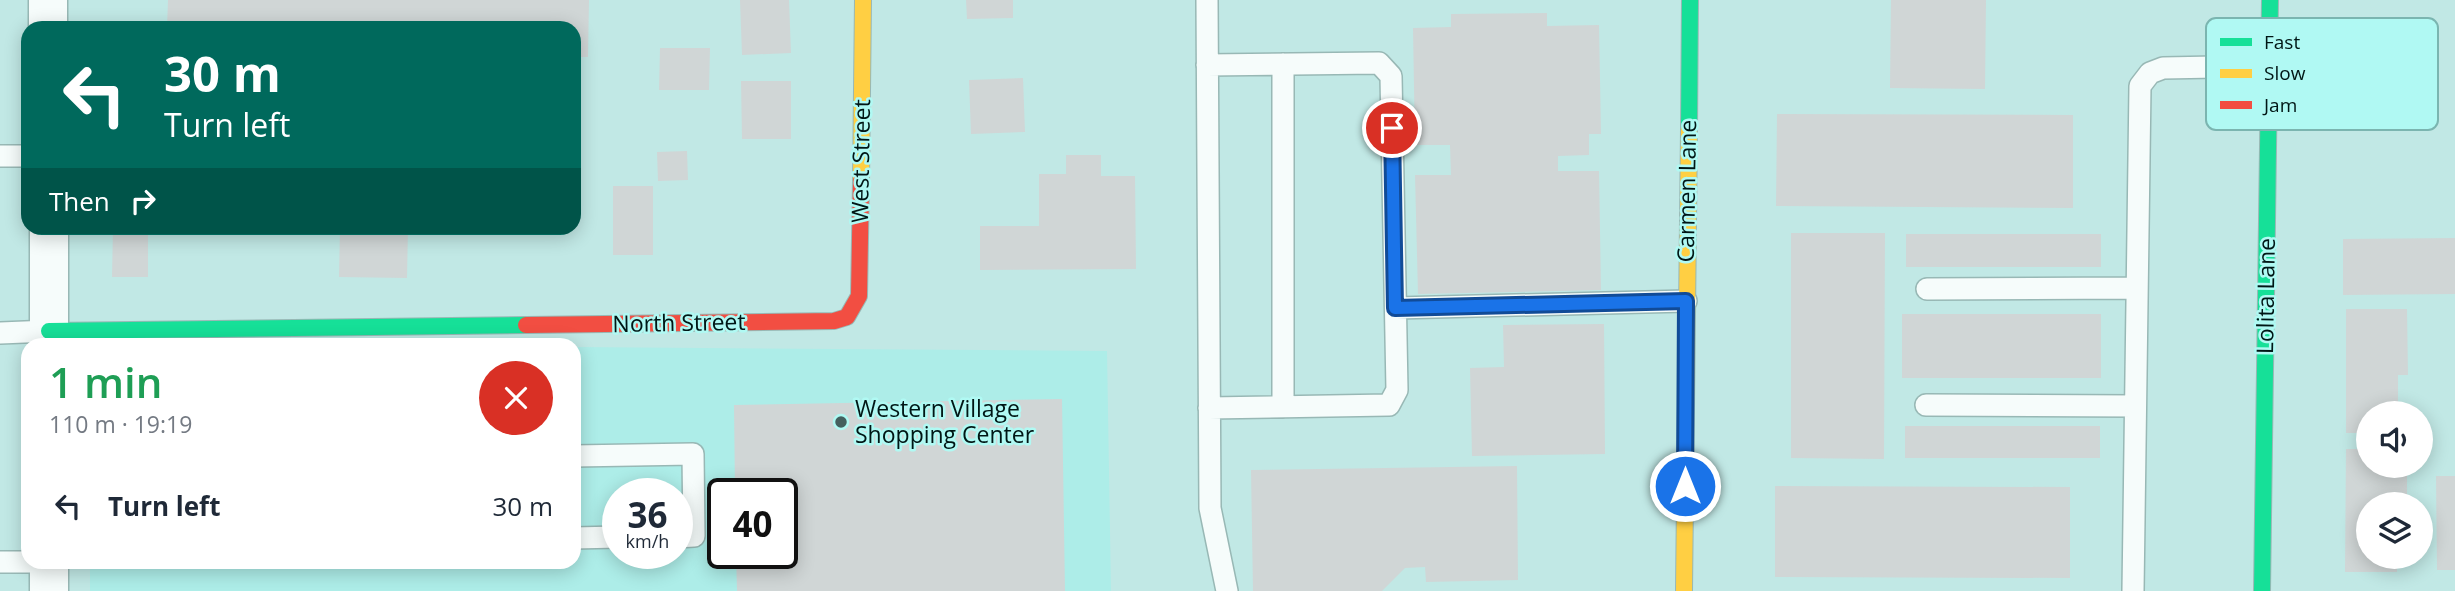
<!DOCTYPE html>
<meta charset="utf-8">
<style>
body{margin:0;font-family:"Open Sans",sans-serif;background:#f2f2f3;color:#1f2937;height:100vh;display:flex;flex-direction:column;font-size:26px;white-space:nowrap}
*{box-sizing:border-box;margin:0}
p{font-size:23px;color:#747a83}
.icon{flex:none;width:38px;height:38px;fill:none;stroke:currentColor;stroke-width:2;stroke-linecap:round;stroke-linejoin:round}
.map{position:relative;flex:1;overflow:hidden}
.drawer{position:absolute;left:21px;top:338px;width:560px;height:231px;display:flex;flex-direction:column;background:#fff;border-radius:21px;box-shadow:0 4px 18px #0003}
.drawer>*{flex:none}
.banner{position:absolute;left:21px;top:21px;width:560px;height:214px;border-radius:21px;box-shadow:0 4px 18px #0003;background:#00695c;color:#fff;overflow:hidden}
.fabs{position:absolute;left:2356px;top:401px;display:grid;gap:14px}
.fabs a{display:grid;place-items:center;width:77px;height:77px;border-radius:50%;background:#fff;box-shadow:0 4px 18px #0003;font-size:35px}
.speed{position:absolute;left:602px;top:478px;display:flex;gap:14px;font-size:35px;font-weight:700;text-align:center}
.speed>*{display:grid;place-content:center;width:91px;height:91px;border-radius:50%;background:#fff;box-shadow:0 4px 18px #0003;line-height:1}
.speed small{font-size:18px;font-weight:400}
.speed .limit{border:4px solid #111;border-radius:10px;background:#fff;color:#111}
.pin{position:absolute;display:grid;place-items:center;width:60px;height:60px;color:#fff;margin:-30px;border:4px solid #fff;border-radius:50%;box-shadow:0 2px 7px #0007}
.me{position:absolute;width:77px;margin:-38px;rotate:0deg;stroke-linejoin:round;filter:drop-shadow(0 0 5px #0008)}
.turn{display:flex;align-items:center;gap:24px;height:147px;padding:0 28px;font-size:32px}
.turn .icon{width:91px;height:91px;stroke-width:2.5}
.turn b{display:block;font-size:49px;line-height:60px}
.then{display:flex;align-items:center;height:66px;padding:0 28px;background:#0003;gap:14px;font-size:26px}
.round{display:grid;place-items:center;flex:none;width:74px;height:74px;border-radius:37px;background:#f2f2f3}
.head{display:flex;align-items:center;justify-content:space-between;height:119px;padding:0 28px}
h1{font-size:42px;font-weight:600;line-height:52px;color:#1e9e55}
ul{padding:0;list-style:none}
li{display:flex;align-items:center;gap:21px;height:98px;padding:0 28px}
li div{flex:1}
li b{display:block;font-size:26px}
li em{font-style:normal}
.map>svg:first-child{display:block}
</style>
<div class="map">
<svg width="2455" height="591" viewBox="0 0 2455 591">
<rect width="100%" height="100%" fill="#c1e8e5"/>
<path fill="#adede8" fill-rule="evenodd" d="M 574,347 L 1107,351 L 1111,591 L 90,591 L 90,562 L 574,562 ZM 618,494 L 677,494 L 677,553 L 618,553 ZM 723,494 L 782,494 L 782,553 L 723,553 Z"/>
<path fill="#d0d6d6" d="M 168,0 L 589,0 L 588,57 L 574,57 L 574,28 L 167,28 Z
M 740,0 L 789,0 L 791,53 L 742,55 Z
M 966,0 L 1013,0 L 1013,18 L 967,19 Z
M 1891,0 L 1986,0 L 1985,89 L 1890,88 Z
M 1547,13 L 1547,26 L 1599,25 L 1601,134 L 1589,134 L 1589,155 L 1558,156 L 1558,171 L 1599,171 L 1601,290 L 1418,294 L 1415,175 L 1451,175 L 1450,145 L 1415,145 L 1413,28 L 1451,27 L 1451,14 Z
M 660,48 L 710,48 L 709,90 L 659,90 Z
M 1023,78 L 1025,132 L 971,134 L 969,80 Z
M 741,81 L 791,81 L 791,139 L 742,139 Z
M 1777,114 L 2073,115 L 2073,208 L 1776,206 Z
M 687,151 L 688,180 L 658,181 L 657,152 Z
M 1066,155 L 1101,155 L 1101,176 L 1135,176 L 1136,269 L 980,270 L 980,226 L 1039,226 L 1039,174 L 1066,174 Z
M 613,186 L 653,186 L 653,255 L 613,255 Z
M 113,228 L 148,228 L 148,277 L 112,277 Z
M 340,228 L 408,228 L 407,278 L 339,277 Z
M 1791,233 L 1885,233 L 1884,459 L 1791,458 Z
M 1906,234 L 2101,234 L 2101,267 L 1906,267 Z
M 2455,238 L 2455,294 L 2343,295 L 2343,239 Z
M 2346,309 L 2407,309 L 2408,375 L 2398,375 L 2398,413 L 2368,413 L 2368,433 L 2346,433 Z
M 1902,314 L 2101,314 L 2101,378 L 1902,378 Z
M 1604,324 L 1605,454 L 1472,456 L 1470,368 L 1504,367 L 1503,325 Z
M 1062,399 L 1065,591 L 737,591 L 736,553 L 782,553 L 782,494 L 735,494 L 734,405 Z
M 1905,426 L 2100,426 L 2100,458 L 1905,458 Z
M 2346,449 L 2368,449 L 2368,466 L 2407,466 L 2407,504 L 2368,504 L 2368,556 L 2397,556 L 2397,572 L 2345,572 Z
M 1517,466 L 1518,580 L 1426,582 L 1425,567 L 1405,568 L 1382,591 L 1253,591 L 1251,470 Z
M 2436,476 L 2455,476 L 2455,570 L 2437,570 Z
M 1775,486 L 2070,487 L 2070,578 L 1775,577 Z"/>
<g fill="none" stroke-linecap="round" stroke-linejoin="round">
<defs>
<path id="lane" d="M 1207,0 L 1210,508 L 1227,591
M 1283,64 L 1283,407
M 1207,65 L 1379,63 L 1391,76 L 1397,390 L 1389,405 L 1209,408
M 0,156 L 28,156
M 1927,289 L 2136,288
M 1396,308 L 1686,301
M 0,333 L 49,331
M 1926,405 L 2135,406
M 574,456 L 693,454 L 694,536 L 677,537
M 574,538 L 618,537
M 0,562 L 49,562
M 2133,591 L 2140,86 L 2150,73 L 2163,68 L 2269,66"/>
<path id="street" d="M 48,0 L 48,28
M 49,228 L 49,345
M 49,562 L 49,591"/>
<path id="fast" d="M 1689,130 L 1690,0
M 49,331 L 526,325
M 2262,591 L 2270,0"/>
<path id="slow" d="M 861,181 L 863,0
M 1684,591 L 1689,130"/>
<path id="jam" d="M 526,325 L 834,321 L 847,317 L 859,296 L 861,181"/>
</defs>
<use href="#lane" stroke="#98b8b5" stroke-width="24"/>
<use href="#street" stroke="#98b8b5" stroke-width="41"/>
<use href="#fast" stroke="#98b8b5" stroke-width="18"/>
<use href="#slow" stroke="#98b8b5" stroke-width="18"/>
<use href="#jam" stroke="#98b8b5" stroke-width="18"/>
<use href="#lane" stroke="#f6fcfb" stroke-width="21"/>
<use href="#street" stroke="#f6fcfb" stroke-width="38"/>
<use href="#fast" stroke="#16e098" stroke-width="16"/>
<use href="#slow" stroke="#ffcf43" stroke-width="16"/>
<use href="#jam" stroke="#f24e42" stroke-width="16"/>
</g>
<g fill="none" stroke-linecap="round" stroke-linejoin="round">
<defs>
<path id="route" d="M 1392,128 L 1395,308 L 1686,301 L 1685,486"/>
</defs>
<use href="#route" stroke="#114b97" stroke-width="18"/>
<use href="#route" stroke="#1a73e8" stroke-width="12"/>
</g>
<circle fill="#44605e" stroke="#b0f9f3" stroke-width="2.5" cx="841" cy="422" r="7"/>
<g text-anchor="middle" stroke-width="5" stroke-linejoin="round" paint-order="stroke">
<g font-size="23" fill="#001615" stroke="#b0f9f3">
<text transform="translate(861 161) rotate(-89)" y="8">West Street</text>
<text transform="translate(1687 191) rotate(-89)" y="8">Carmen Lane</text>
<text transform="translate(2266 296) rotate(-89)" y="8">Lolita Lane</text>
<text transform="translate(679 323) rotate(-1)" y="8">North Street</text>
</g>
<g font-size="23" fill="#001615" stroke="#b0f9f3" text-anchor="start">
<text x="855" y="417">Western Village<tspan x="855" dy="26">Shopping Center</tspan></text>
</g>
</g>
<rect x="2206" y="18" width="232" height="112" rx="10" fill="#b0f9f3" stroke="#7bb5b0" stroke-width="2"/>
<rect x="2220" y="38" width="32" height="8" fill="#16e098"/>
<rect x="2220" y="69" width="32" height="9" fill="#ffcf43"/>
<rect x="2220" y="101" width="32" height="8" fill="#f24e42"/>
<g font-size="19" fill="#001615">
<text x="2264" y="49">Fast</text>
<text x="2264" y="80">Slow</text>
<text x="2264" y="112">Jam</text>
</g>
</svg>
<div class="fabs">
<a><svg class="icon" aria-label="sound" viewBox="0 0 24 24"><path d="M4 9h4l5-4v14l-5-4H4zM17 9q2 3 0 6"/></svg></a>
<a><svg class="icon" aria-label="layers" viewBox="0 0 24 24"><path d="M12 4l9 5-9 5-9-5zM3 14l9 5 9-5"/></svg></a>
</div>
<div class="speed"><div>36<small>km/h</small></div><div class="limit">40</div></div>
<div class="pin" style="left:1392px;top:128px;background:#d93025"><svg class="icon" aria-label="arrive" viewBox="0 0 24 24"><path d="M6 21V4h12l-3 4 3 4H6"/></svg></div>
<svg class="me" style="left:1685px;top:486px" viewBox="-20 -20 40 40"><circle r="17" fill="#1a73e8" stroke="#fff" stroke-width="3"/><path d="M0-11L8 9 0 5-8 9z" fill="#fff"/></svg>
<div class="banner">
<div class="turn"><svg class="icon" aria-label="left" viewBox="0 0 24 24"><path d="M17 20v-9H6M10 6l-5 5 5 5"/></svg><div><b>30 m</b>Turn left</div></div>
<div class="then">Then<svg class="icon" aria-label="right" viewBox="0 0 24 24"><path d="M7 20v-9h11M14 6l5 5-5 5"/></svg></div>
</div>
<section class="drawer">
<div class="head"><div><h1>1 min</h1><p>110 m · 19:19</p></div><a class="round" style="background:#d93025;color:#fff"><svg class="icon" aria-label="close" viewBox="0 0 24 24"><path d="M6 6l12 12M18 6L6 18"/></svg></a></div>
<ul>
<li><svg class="icon" aria-label="left" viewBox="0 0 24 24"><path d="M17 20v-9H6M10 6l-5 5 5 5"/></svg><div><b>Turn left</b></div><em>30 m</em></li>
</ul>
</section>
</div>
